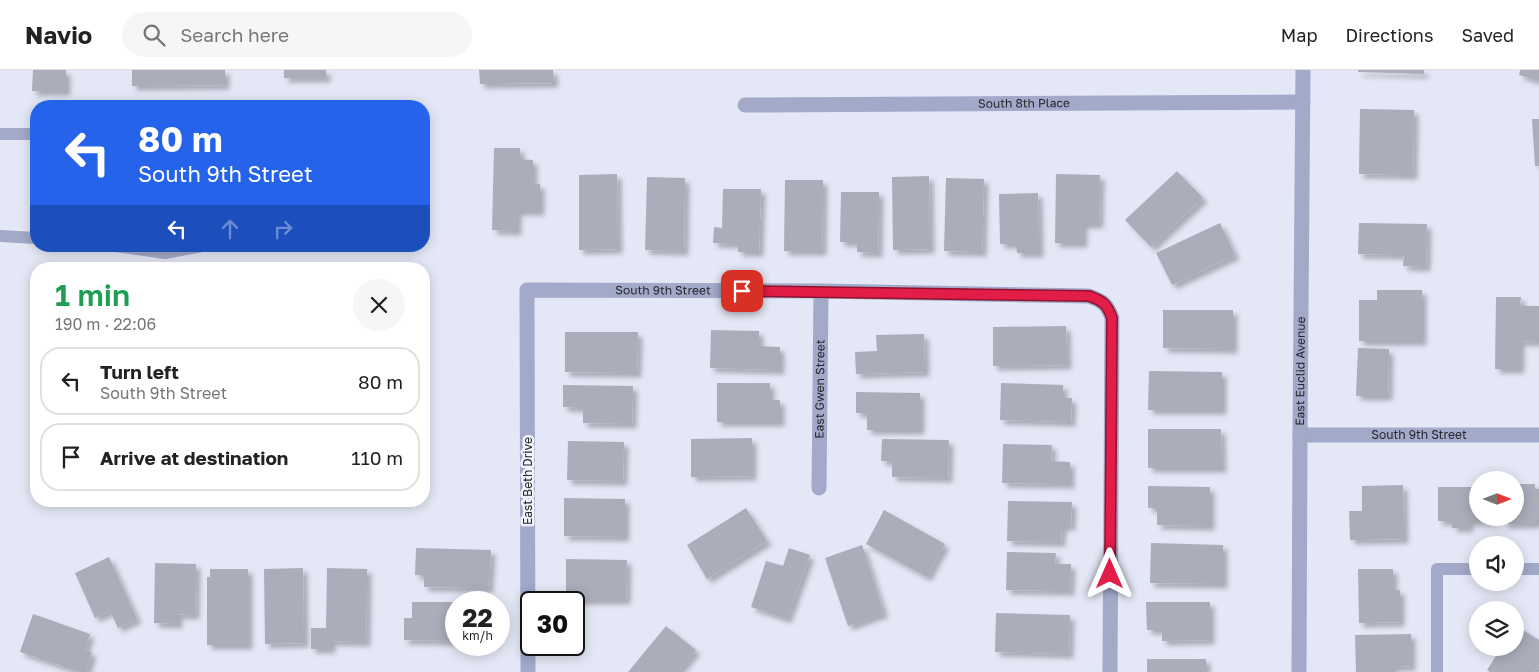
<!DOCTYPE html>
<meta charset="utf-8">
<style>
body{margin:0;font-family:"Golos Text",sans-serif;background:#f6f6f6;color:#222;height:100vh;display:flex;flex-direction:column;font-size:19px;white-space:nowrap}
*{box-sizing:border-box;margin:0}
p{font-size:16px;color:#767676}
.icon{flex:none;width:28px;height:28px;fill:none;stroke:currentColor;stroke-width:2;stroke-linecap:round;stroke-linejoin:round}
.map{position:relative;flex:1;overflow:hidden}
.details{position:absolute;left:30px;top:192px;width:400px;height:245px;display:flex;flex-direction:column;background:#fff;border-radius:20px;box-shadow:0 2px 12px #0003}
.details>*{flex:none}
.banner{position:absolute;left:30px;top:30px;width:400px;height:152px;border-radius:20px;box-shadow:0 2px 12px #0003;background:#2563eb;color:#fff;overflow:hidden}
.needle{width:32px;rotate:90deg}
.tools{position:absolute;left:1469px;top:401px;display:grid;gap:10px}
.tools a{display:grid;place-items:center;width:55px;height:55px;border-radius:50%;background:#fff;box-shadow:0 2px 12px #0003;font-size:25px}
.speed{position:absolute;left:445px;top:521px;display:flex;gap:10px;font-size:25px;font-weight:700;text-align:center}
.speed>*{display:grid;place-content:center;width:65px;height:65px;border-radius:50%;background:#fff;box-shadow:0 2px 12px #0003;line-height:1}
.speed small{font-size:12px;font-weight:400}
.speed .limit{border:2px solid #111;border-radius:8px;background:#fff;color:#111}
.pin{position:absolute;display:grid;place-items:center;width:42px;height:42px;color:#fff;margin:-21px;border-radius:10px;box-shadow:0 2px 8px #0006}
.me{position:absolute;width:55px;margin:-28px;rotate:0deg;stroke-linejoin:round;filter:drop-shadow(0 0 4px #0008)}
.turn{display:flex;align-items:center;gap:18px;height:105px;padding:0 25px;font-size:22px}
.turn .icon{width:65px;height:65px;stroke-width:2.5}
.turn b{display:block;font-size:35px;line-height:42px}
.lanes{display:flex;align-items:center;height:48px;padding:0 25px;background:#0003;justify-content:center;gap:25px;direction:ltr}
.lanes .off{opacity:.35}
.round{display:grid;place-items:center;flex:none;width:52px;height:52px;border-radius:26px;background:#f6f6f6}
.summary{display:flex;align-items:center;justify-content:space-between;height:85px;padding:0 25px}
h1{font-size:30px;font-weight:600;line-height:38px;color:#1e9e55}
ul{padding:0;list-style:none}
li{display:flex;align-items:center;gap:15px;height:68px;margin:0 10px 8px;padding:0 15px;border:2px solid #e0e0e0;border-radius:20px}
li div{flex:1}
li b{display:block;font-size:19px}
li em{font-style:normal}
header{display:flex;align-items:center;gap:30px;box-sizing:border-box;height:70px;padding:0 25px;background:#fff;border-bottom:1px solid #e0e0e0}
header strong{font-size:24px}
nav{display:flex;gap:28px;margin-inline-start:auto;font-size:18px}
.search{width:350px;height:45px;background:#f6f6f6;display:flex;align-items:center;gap:12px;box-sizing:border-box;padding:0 18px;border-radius:28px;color:#767676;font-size:19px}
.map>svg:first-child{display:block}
</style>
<header>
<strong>Navio</strong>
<div class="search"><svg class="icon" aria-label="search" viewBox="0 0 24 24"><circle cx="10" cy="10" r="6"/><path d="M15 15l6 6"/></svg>Search here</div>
<nav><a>Map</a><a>Directions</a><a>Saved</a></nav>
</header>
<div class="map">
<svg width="1539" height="602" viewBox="0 0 1539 602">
<defs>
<filter id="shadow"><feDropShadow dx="4.5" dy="4.5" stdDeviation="2.5" flood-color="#0004"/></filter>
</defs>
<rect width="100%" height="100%" fill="#e4e8f6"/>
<path fill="#aaadba" filter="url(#shadow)" d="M 33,0 L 66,0 L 66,21 L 32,21 Z
M 132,0 L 225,0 L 225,15 L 132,16 Z
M 284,0 L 326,0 L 326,8 L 284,8 Z
M 479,0 L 553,0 L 554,13 L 480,14 Z
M 1358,0 L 1424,0 L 1424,4 L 1358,2 Z
M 1520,0 L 1539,0 L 1539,11 L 1519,5 Z
M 1360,39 L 1414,40 L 1413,105 L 1359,104 Z
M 1532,49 L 1539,49 L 1539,96 L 1535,96 Z
M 494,78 L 520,78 L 520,89 L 533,90 L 533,114 L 540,114 L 540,141 L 517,141 L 517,161 L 492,160 Z
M 1177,101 L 1203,128 L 1151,177 L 1125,150 Z
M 617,104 L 618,179 L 579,180 L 579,105 Z
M 1056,104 L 1100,105 L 1099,154 L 1083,154 L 1083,173 L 1055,173 Z
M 929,106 L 930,179 L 893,180 L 892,107 Z
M 647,107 L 685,108 L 684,181 L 645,180 Z
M 946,108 L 984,109 L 982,182 L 944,181 Z
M 785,110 L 823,110 L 822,181 L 784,181 Z
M 723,119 L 761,119 L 759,182 L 738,182 L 738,174 L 713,173 L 714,157 L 722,158 Z
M 841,122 L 879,122 L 878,183 L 857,182 L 857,172 L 840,172 Z
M 1038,123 L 1039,183 L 1017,183 L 1016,174 L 1000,174 L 999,124 Z
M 1220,153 L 1235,185 L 1172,215 L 1156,183 Z
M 1359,153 L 1427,154 L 1426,197 L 1403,196 L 1404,185 L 1358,184 Z
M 1377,220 L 1422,220 L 1422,271 L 1359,271 L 1359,230 L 1377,230 Z
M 1496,227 L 1521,227 L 1520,236 L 1539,236 L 1539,272 L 1520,271 L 1520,299 L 1495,299 Z
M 1163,240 L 1233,240 L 1233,279 L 1163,278 Z
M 1066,256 L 1067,295 L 993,296 L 993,257 Z
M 711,260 L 759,261 L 759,276 L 780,277 L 780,300 L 710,298 Z
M 565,262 L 638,262 L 637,303 L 565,302 Z
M 924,264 L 925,302 L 856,304 L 855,282 L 877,281 L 876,265 Z
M 1358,278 L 1389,279 L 1388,326 L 1356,326 Z
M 1149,301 L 1222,302 L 1222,340 L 1148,340 Z
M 717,313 L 770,313 L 770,330 L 780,330 L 780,352 L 717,352 Z
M 1001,313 L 1063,315 L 1063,328 L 1072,328 L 1071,352 L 1000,350 Z
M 563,315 L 633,316 L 632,354 L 583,353 L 583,338 L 563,337 Z
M 856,322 L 920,323 L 920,360 L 867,360 L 867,343 L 856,343 Z
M 1148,359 L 1221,359 L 1222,398 L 1148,398 Z
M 752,368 L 752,406 L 691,407 L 691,369 Z
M 882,369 L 949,370 L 948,408 L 892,407 L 892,391 L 881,391 Z
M 568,371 L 624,372 L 623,411 L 567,410 Z
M 1003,374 L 1052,375 L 1051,391 L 1070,392 L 1070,414 L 1002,413 Z
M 1515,414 L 1535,414 L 1535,419 L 1539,419 L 1539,450 L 1536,450 L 1536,454 L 1504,454 L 1504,448 L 1515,448 Z
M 1403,415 L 1404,469 L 1350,470 L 1349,441 L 1362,441 L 1362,416 Z
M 1148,416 L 1210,417 L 1210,456 L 1157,455 L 1157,438 L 1148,438 Z
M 1438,417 L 1478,417 L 1478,448 L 1491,448 L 1491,451 L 1469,451 L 1469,458 L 1452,458 L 1452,451 L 1438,451 Z
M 564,428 L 625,429 L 625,467 L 564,466 Z
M 1008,431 L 1072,432 L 1071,456 L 1062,456 L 1061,472 L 1007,471 Z
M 746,438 L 767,471 L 707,509 L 687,475 Z
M 884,440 L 945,474 L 927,507 L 866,474 Z
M 1151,473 L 1223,475 L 1223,514 L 1150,513 Z
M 862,475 L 884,543 L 848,556 L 825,488 Z
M 416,478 L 491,480 L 489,518 L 424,517 L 424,505 L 415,505 Z
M 789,478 L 810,485 L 787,549 L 751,537 L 766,491 L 783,496 Z
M 1007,482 L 1056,483 L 1055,494 L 1071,494 L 1070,521 L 1006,520 Z
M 109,487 L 137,549 L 118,558 L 110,541 L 95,548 L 75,503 Z
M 566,489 L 627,490 L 626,530 L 566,530 Z
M 155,493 L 196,494 L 195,545 L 178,544 L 178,554 L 154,553 Z
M 303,498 L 304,573 L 265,574 L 264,499 Z
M 327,498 L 367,499 L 366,572 L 331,571 L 331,579 L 311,579 L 311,558 L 326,558 Z
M 210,499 L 248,499 L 248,575 L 207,575 L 207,507 L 210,507 Z
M 1358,499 L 1393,499 L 1393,520 L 1400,520 L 1400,552 L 1359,553 Z
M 412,532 L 456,532 L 456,571 L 404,570 L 404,548 L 412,548 Z
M 1146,532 L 1210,532 L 1210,570 L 1162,571 L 1162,560 L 1147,560 Z
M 996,543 L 1070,545 L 1069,584 L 995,582 Z
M 33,544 L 90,564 L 85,580 L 92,582 L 86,602 L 80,602 L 20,582 Z
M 1515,555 L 1539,570 L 1539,594 L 1534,602 L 1490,602 L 1487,600 L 1501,578 L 1515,578 Z
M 666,556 L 696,580 L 678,602 L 628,602 Z
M 1411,564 L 1411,596 L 1392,597 L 1392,602 L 1356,602 L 1355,565 Z
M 1147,589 L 1206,589 L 1206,602 L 1147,602 Z"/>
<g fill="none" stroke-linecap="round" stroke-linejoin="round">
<path stroke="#a2a9c9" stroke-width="12" d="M 0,64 L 36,64
M 0,166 L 36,168
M 116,176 L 165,183 L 202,176
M 1515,499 L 1539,499
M 1437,602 L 1437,499 L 1478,499"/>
<g stroke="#a2a9c9" stroke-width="15">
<path id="s1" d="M 745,35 L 1303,32"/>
<path id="s2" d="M 1300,365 L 1539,365"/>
<path id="s3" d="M 819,418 L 821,221"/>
<path id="s4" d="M 528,602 L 527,220 L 821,221 L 1089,226 C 1103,231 1107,234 1112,248 L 1110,602"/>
<path id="s5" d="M 1299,602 L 1300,365 L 1303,0"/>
</g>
</g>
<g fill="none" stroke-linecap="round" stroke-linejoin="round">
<defs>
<path id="route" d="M 742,221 L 1089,226 C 1103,231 1107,234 1112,248 L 1110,504"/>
</defs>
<use href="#route" stroke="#92132f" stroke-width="12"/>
<use href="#route" stroke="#e11d48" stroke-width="9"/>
</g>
<g text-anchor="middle" stroke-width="5" stroke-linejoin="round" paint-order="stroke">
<g font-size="12" fill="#26272c" stroke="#f3f5fe">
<text dy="4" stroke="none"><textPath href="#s1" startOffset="279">South 8th Place</textPath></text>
<text dy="4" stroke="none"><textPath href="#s4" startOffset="518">South 9th Street</textPath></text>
<text dy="4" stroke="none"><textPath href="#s5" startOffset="301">East Euclid Avenue</textPath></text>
<text dy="4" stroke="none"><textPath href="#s3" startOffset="99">East Gwen Street</textPath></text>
<text dy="4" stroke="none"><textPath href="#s2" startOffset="119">South 9th Street</textPath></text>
<text transform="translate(528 411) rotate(-90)" y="4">East Beth Drive</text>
</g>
</g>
</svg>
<div class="tools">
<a><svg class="needle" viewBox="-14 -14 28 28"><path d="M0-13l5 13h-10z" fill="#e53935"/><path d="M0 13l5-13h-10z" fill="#767676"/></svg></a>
<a><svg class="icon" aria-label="sound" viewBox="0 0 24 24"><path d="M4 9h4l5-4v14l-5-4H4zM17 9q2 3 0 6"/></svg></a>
<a><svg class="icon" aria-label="layers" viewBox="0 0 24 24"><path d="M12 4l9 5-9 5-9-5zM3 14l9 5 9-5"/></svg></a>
</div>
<div class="speed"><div>22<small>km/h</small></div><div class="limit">30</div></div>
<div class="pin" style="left:742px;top:221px;background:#d93025"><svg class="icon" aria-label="arrive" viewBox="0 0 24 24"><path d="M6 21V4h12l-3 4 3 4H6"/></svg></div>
<svg class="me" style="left:1110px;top:504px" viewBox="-20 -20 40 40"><path d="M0-17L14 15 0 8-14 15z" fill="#e11d48" stroke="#fff" stroke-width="4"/></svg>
<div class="banner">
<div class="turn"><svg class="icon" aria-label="left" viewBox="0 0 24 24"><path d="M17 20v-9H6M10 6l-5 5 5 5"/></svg><div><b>80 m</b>South 9th Street</div></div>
<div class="lanes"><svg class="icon" aria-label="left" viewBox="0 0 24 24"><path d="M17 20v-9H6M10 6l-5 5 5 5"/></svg><svg class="icon off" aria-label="ahead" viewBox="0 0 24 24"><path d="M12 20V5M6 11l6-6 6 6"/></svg><svg class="icon off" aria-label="right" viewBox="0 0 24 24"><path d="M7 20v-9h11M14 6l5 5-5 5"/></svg></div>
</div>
<section class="details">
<div class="summary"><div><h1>1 min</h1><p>190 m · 22:06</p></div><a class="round"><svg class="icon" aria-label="close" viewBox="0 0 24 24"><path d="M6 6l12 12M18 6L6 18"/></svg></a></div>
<ul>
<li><svg class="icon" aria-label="left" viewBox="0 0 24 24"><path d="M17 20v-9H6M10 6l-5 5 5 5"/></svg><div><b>Turn left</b><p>South 9th Street</p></div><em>80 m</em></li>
<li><svg class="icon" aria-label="arrive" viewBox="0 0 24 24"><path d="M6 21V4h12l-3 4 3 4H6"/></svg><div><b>Arrive at destination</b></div><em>110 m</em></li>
</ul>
</section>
</div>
